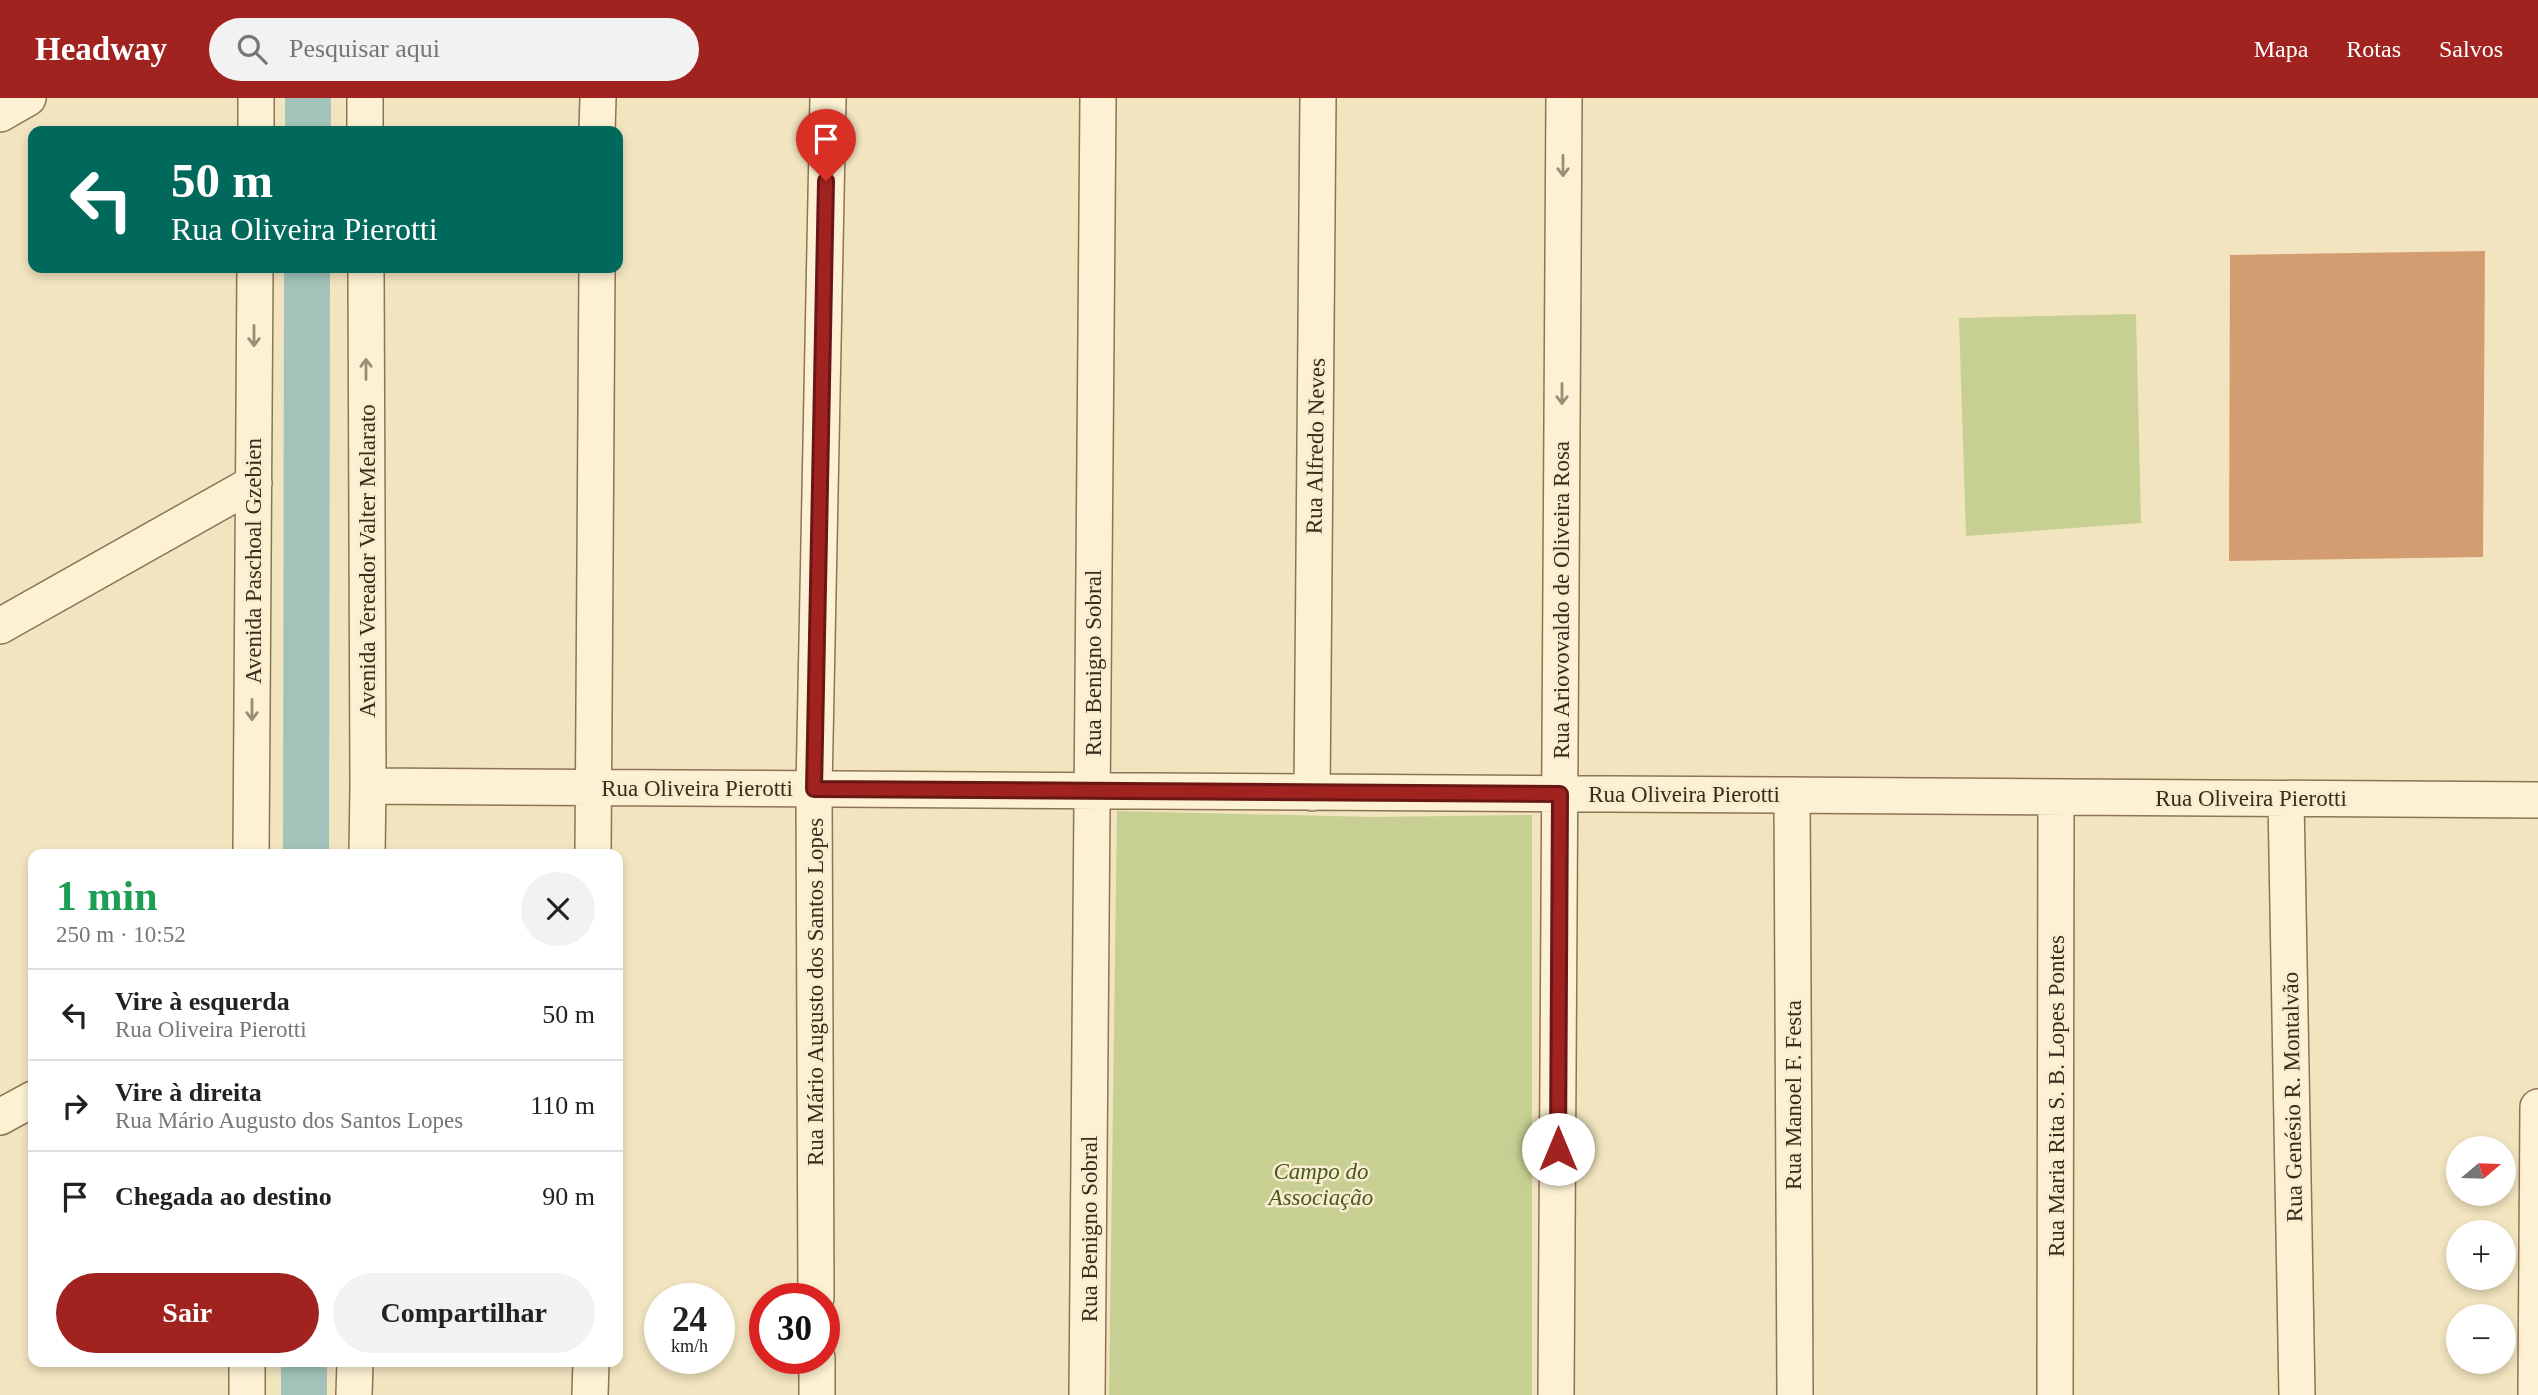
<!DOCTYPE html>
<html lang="pt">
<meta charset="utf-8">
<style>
body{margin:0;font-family:"Times New Roman",serif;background:#f2f2f2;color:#222;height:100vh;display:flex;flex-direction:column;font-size:26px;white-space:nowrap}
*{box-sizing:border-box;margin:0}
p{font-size:23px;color:#767676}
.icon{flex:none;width:38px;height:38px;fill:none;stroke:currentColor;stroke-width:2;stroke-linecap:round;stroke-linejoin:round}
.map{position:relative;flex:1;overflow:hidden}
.drawer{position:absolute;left:28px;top:751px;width:595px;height:518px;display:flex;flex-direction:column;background:#fff;border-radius:14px;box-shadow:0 4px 10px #0003}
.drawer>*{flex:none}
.hud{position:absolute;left:28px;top:28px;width:595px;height:147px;border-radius:14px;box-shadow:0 4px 10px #0003;background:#00695c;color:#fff;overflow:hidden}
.needle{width:46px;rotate:71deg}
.controls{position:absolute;left:2446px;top:1038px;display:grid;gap:14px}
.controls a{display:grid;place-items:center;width:70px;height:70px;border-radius:50%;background:#fff;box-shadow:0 4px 10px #0003;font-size:35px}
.speed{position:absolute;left:644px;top:1185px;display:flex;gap:14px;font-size:35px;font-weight:700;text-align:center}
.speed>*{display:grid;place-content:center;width:91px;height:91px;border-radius:50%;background:#fff;box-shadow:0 4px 10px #0003;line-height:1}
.speed small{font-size:18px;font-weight:400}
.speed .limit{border:10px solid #d22;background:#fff;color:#111}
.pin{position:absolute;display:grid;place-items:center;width:60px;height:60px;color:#fff;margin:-72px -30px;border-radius:50% 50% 50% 0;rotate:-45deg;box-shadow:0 0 7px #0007}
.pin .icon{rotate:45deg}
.me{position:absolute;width:77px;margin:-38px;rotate:0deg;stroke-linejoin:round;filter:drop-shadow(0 0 5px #0008)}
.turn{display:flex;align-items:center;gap:24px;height:147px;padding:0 28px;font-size:32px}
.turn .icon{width:91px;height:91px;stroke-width:2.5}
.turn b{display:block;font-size:49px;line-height:60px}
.round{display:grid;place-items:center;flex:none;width:74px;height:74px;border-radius:37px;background:#f2f2f2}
.headline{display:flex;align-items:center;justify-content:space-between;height:119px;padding:0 28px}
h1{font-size:42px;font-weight:800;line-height:52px;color:#1e9e55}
.action{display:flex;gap:14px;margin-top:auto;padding:14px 28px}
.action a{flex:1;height:80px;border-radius:42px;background:#a02320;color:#fff;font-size:28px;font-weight:800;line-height:80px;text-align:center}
.action a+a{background:#f2f2f2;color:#222}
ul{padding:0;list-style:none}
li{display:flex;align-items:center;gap:21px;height:91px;padding:0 28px;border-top:2px solid #e0e0e0}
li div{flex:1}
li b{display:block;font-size:26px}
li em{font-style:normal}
header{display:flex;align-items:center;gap:42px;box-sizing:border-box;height:98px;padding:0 35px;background:#a02320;color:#fff}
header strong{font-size:33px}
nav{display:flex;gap:38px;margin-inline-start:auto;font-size:24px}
.search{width:490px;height:63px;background:#f2f2f2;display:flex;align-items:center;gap:18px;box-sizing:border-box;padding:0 24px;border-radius:38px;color:#767676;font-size:26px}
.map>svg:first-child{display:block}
</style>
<header>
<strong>Headway</strong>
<div class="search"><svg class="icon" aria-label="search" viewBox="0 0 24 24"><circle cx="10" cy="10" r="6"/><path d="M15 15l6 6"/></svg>Pesquisar aqui</div>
<nav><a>Mapa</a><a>Rotas</a><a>Salvos</a></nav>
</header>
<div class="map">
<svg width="2538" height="1297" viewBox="0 0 2538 1297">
<rect width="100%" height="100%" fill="#f2e4bf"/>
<path fill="#c7d092" d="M 2136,216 L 2141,425 L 1966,438 L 1959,220 Z
M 1117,713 L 1373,719 L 1532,717 L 1532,1297 L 1109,1297 Z"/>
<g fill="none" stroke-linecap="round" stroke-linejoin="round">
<path stroke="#a2c3ba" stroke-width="46" d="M 308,33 L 308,0
M 306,756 L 307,170
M 304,1297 L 304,1264"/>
</g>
<path fill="#d39d71" d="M 2485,153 L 2483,459 L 2229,463 L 2230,157 Z"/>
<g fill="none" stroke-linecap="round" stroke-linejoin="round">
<defs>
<path id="minor" d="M 365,0 L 365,33
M 0,16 L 28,0
M 256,33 L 256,0
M 597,33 L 598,0
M 366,170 L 368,688 L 367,756
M 0,528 L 254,385
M 368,688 L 2538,702
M 1312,695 L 1318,0
M 1792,697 L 1795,1297
M 2286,701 L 2297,1297
M 251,756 L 255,170
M 593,756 L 597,170
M 0,1019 L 33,1001
M 816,1200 L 814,691 L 828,0
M 817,1260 L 817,1297
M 247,1297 L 247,1264
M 354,1297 L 355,1264
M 590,1297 L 591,1264
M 1087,1297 L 1098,0
M 1556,1297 L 1564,0
M 2055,1297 L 2056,699
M 2536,1297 L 2538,1009"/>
</defs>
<use href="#minor" stroke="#8c7455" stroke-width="38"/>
<use href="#minor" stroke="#fcf1d2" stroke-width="35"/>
</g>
<defs><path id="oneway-shaft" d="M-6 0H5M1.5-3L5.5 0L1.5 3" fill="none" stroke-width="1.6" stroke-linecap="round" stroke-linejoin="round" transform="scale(1.75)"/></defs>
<g stroke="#9b8e76">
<use href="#oneway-shaft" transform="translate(1563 68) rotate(90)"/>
<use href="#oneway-shaft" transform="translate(254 238) rotate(90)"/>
<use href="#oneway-shaft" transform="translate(366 271) rotate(-90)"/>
<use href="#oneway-shaft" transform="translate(1562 296) rotate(90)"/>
<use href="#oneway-shaft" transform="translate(252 612) rotate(90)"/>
</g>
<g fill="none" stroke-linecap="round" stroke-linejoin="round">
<defs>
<path id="route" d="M 826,83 L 814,691 L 1560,696 L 1558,1051"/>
</defs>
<use href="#route" stroke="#681715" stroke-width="18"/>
<use href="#route" stroke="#a02320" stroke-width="12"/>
</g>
<g text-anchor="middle" stroke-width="5" stroke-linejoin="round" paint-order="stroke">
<g font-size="23" fill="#3a2b1b" stroke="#f8eecf">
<text transform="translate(1315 348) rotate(-89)" y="8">Rua Alfredo Neves</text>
<text transform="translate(253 463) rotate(-90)" y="8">Avenida Paschoal Gzebien</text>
<text transform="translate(367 463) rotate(-90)" y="8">Avenida Vereador Valter Melarato</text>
<text transform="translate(1561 502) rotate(-90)" y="8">Rua Ariovovaldo de Oliveira Rosa</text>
<text transform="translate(1093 565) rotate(-90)" y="8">Rua Benigno Sobral</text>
<text x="697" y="698">Rua Oliveira Pierotti</text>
<text x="1684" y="704">Rua Oliveira Pierotti</text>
<text x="2251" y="708">Rua Oliveira Pierotti</text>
<text transform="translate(815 894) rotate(-90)" y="8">Rua Mário Augusto dos Santos Lopes</text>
<text transform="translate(1793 997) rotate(-90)" y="8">Rua Manoel F. Festa</text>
<text transform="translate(2056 998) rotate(-90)" y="8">Rua Maria Rita S. B. Lopes Pontes</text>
<text transform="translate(2292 999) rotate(-91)" y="8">Rua Genésio R. Montalvão</text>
<text transform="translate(1089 1131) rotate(-90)" y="8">Rua Benigno Sobral</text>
</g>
<g font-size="23" font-style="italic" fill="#485820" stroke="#f8eecf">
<text x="1321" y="1081">Campo do<tspan x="1321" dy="26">Associação</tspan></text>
</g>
</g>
</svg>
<div class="controls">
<a><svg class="needle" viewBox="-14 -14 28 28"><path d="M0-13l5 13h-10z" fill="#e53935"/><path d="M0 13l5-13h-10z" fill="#767676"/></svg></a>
<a>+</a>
<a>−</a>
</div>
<div class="speed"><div>24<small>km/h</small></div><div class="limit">30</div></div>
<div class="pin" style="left:826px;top:83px;background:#d93025"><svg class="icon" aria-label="arrive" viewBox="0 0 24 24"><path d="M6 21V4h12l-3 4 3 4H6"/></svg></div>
<svg class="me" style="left:1558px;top:1051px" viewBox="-20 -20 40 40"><circle r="19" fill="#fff"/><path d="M0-13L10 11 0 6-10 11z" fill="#a02320"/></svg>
<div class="hud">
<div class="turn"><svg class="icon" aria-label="left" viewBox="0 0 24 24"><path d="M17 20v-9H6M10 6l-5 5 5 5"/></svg><div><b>50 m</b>Rua Oliveira Pierotti</div></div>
</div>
<section class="drawer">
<div class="headline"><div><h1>1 min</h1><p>250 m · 10:52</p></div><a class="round"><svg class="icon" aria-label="close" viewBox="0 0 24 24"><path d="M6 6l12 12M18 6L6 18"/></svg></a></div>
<ul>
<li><svg class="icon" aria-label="left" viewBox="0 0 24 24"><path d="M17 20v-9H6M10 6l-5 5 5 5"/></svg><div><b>Vire à esquerda</b><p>Rua Oliveira Pierotti</p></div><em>50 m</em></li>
<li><svg class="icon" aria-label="right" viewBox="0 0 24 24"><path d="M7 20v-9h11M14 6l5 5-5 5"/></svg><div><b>Vire à direita</b><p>Rua Mário Augusto dos Santos Lopes</p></div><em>110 m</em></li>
<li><svg class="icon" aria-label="arrive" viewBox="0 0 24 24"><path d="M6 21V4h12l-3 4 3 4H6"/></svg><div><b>Chegada ao destino</b></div><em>90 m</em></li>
</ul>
<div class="action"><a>Sair</a><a>Compartilhar</a></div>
</section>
</div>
